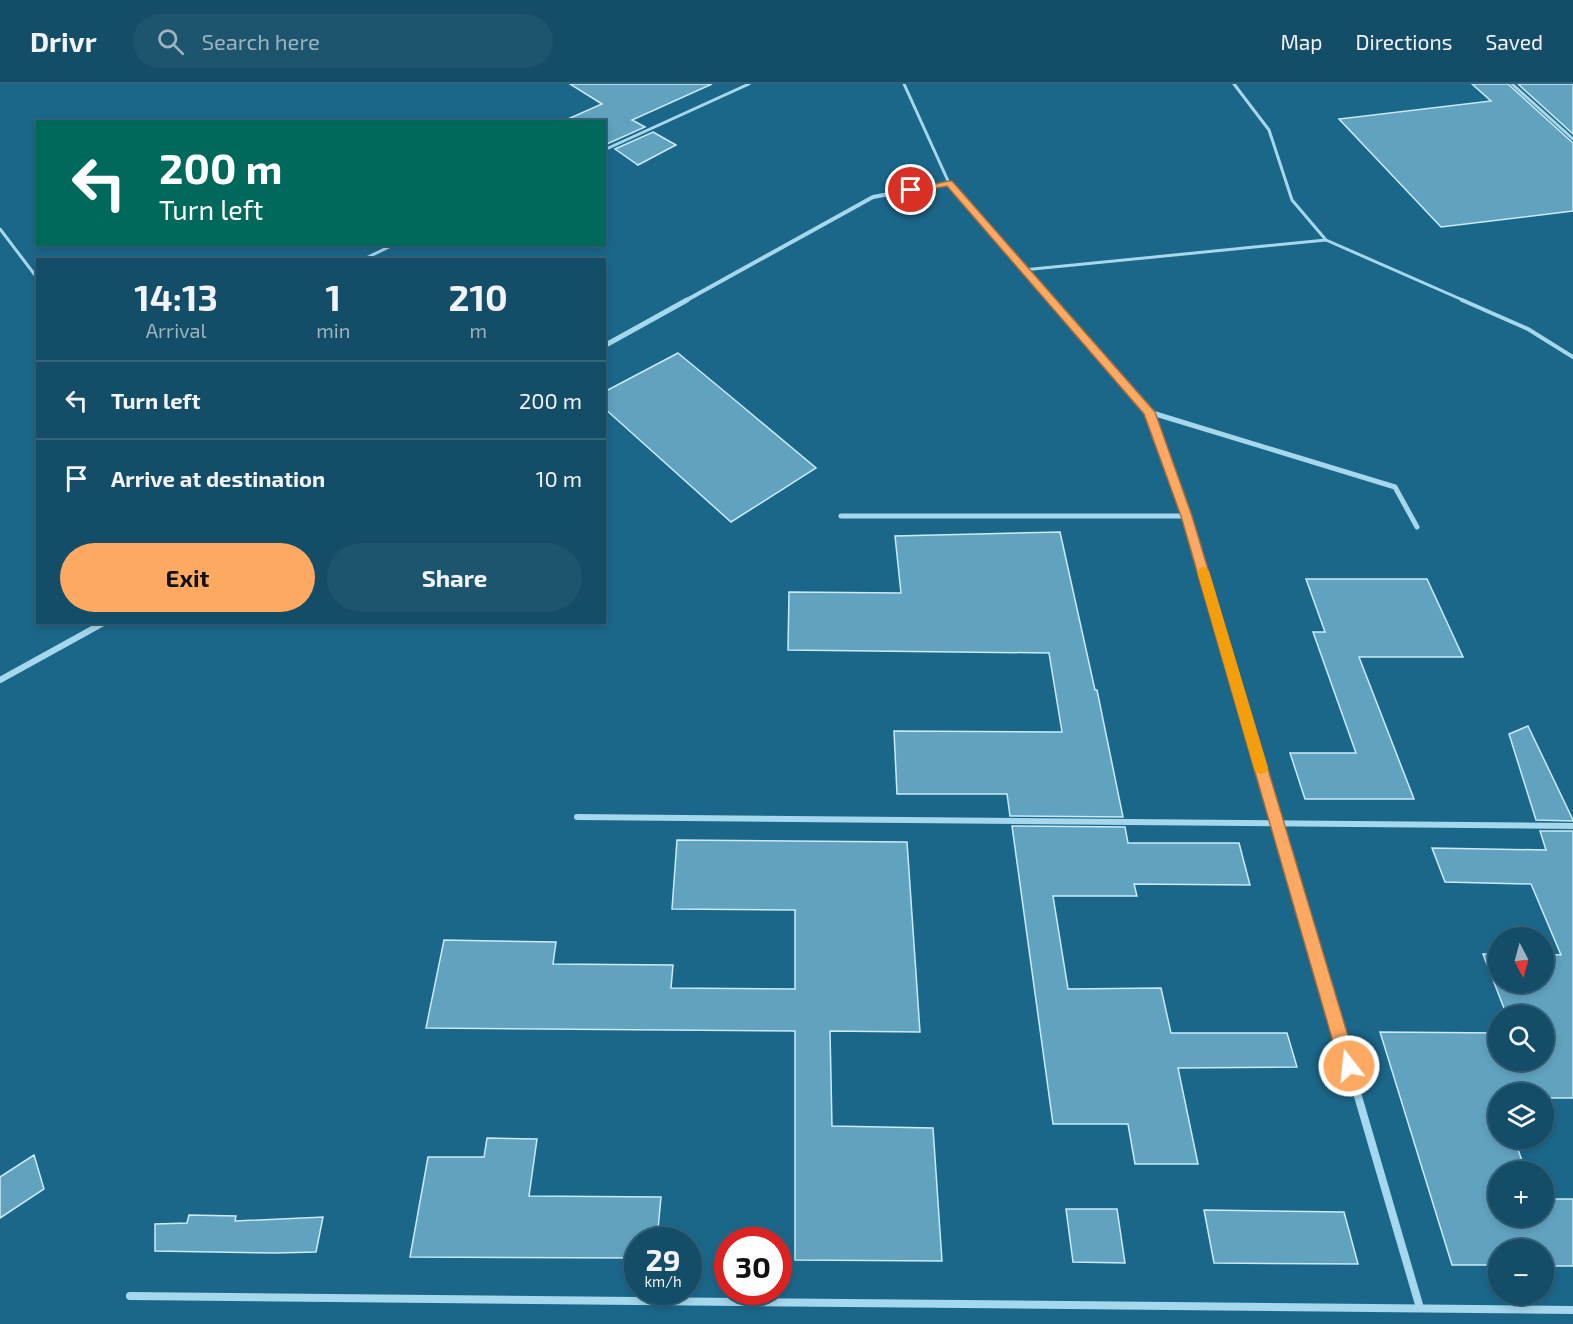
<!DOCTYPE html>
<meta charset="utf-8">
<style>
body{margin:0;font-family:"Exo 2",sans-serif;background:#1d546e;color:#f1f3f6;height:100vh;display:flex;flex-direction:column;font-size:22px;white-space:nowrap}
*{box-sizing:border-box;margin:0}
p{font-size:20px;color:#9db4c0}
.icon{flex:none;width:33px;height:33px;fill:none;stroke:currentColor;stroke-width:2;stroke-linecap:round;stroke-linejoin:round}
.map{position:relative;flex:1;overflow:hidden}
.panel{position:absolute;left:36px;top:174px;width:570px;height:366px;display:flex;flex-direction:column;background:#144d68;border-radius:0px;box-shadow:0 3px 9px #0003,0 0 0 2px #33647c}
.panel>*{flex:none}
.hud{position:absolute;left:36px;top:36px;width:570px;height:126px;border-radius:0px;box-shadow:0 3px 9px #0003,0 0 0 2px #33647c;background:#00695c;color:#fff;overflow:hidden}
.needle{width:39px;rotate:174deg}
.controls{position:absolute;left:1488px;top:843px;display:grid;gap:12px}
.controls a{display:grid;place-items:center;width:66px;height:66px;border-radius:50%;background:#144d68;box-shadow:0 3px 9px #0003,0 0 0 2px #33647c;font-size:30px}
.speed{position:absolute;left:624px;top:1143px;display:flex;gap:12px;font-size:30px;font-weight:700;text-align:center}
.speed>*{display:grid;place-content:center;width:78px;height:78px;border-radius:50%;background:#144d68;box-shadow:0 3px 9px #0003,0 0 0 2px #33647c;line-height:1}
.speed small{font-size:15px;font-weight:400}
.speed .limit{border:9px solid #d22;background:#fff;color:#111}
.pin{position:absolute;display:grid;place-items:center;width:51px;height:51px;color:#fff;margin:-26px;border:3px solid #fff;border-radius:50%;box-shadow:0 2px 6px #0007}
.me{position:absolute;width:66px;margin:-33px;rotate:344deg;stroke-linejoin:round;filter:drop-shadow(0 0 4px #0008)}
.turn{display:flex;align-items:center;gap:21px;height:126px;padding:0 24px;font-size:27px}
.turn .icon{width:78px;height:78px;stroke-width:2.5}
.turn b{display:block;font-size:42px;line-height:51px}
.eta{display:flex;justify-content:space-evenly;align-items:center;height:102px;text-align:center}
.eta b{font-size:36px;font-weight:700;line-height:42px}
.primary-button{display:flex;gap:12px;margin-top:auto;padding:12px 24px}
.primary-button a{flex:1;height:69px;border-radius:36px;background:#fea962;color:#111;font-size:24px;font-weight:700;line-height:69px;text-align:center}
.primary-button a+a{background:#1d546e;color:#f1f3f6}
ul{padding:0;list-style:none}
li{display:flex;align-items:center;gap:18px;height:78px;padding:0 24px;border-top:2px solid #33647c}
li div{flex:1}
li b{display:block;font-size:22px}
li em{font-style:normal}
header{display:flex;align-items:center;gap:36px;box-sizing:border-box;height:84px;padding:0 30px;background:#144d68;border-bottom:2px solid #33647c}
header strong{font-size:28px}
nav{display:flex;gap:33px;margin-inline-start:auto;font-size:21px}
.search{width:420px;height:54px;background:#1d546e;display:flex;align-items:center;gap:15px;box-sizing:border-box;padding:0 21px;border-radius:33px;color:#9db4c0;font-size:22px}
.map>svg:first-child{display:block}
</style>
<header>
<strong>Drivr</strong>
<div class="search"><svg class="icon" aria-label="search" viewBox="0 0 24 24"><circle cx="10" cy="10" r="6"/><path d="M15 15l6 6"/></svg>Search here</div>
<nav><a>Map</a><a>Directions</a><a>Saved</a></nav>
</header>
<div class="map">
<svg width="1573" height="1240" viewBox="0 0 1573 1240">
<rect width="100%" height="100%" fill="#1b678a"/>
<path fill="#61a2bf" stroke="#caebf9" stroke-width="1.5" d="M 570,0 L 712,0 L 632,36 L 645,43 L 607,60 L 604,59 L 604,38 L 572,38 L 568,35 L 602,20 Z
M 1472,0 L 1508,0 L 1573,59 L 1573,127 L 1441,143 L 1339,35 L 1491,17 Z
M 1518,0 L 1573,0 L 1573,50 Z
M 653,48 L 676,61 L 638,81 L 615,65 Z
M 678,269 L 736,317 L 816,384 L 731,438 L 604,324 L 604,308 Z
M 1060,448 L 1095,606 L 1097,606 L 1123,733 L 1010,732 L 1007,710 L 897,710 L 894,647 L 1062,648 L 1049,569 L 788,566 L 789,508 L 901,509 L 895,452 Z
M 1306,495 L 1427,495 L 1463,573 L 1359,573 L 1414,715 L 1305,715 L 1290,669 L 1356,669 L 1313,548 L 1325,548 Z
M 1528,642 L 1573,736 L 1573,737 L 1536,736 L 1509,650 Z
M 1012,742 L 1125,743 L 1128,759 L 1239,759 L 1250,801 L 1134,800 L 1137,812 L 1053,812 L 1068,905 L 1161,904 L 1171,949 L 1287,949 L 1297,983 L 1178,984 L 1198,1080 L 1135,1080 L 1128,1040 L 1053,1040 Z
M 1540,747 L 1573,747 L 1573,1014 L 1544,1014 L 1544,1010 L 1498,1010 L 1498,1054 L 1514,1054 L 1526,1088 L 1498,1088 L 1498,1132 L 1544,1132 L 1544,1115 L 1573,1115 L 1573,1182 L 1544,1182 L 1544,1166 L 1498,1166 L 1498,1181 L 1452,1181 L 1380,948 L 1498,949 L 1498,976 L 1544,976 L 1544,932 L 1507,932 L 1483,870 L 1498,870 L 1498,898 L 1544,898 L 1544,870 L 1561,871 L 1531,800 L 1445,798 L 1432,764 L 1546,766 Z
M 677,756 L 907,758 L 920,948 L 830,947 L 832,1042 L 933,1044 L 942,1177 L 795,1176 L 795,947 L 426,944 L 444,856 L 556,858 L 553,880 L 673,881 L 671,904 L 795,905 L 795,826 L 672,825 Z
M 487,1054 L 537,1055 L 529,1112 L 661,1113 L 657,1156 L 638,1156 L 638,1174 L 410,1173 L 428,1073 L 484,1073 Z
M 34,1071 L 44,1105 L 0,1134 L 0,1093 Z
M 1066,1125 L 1117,1125 L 1125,1179 L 1073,1178 Z
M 1204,1126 L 1344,1128 L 1358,1180 L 1214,1179 Z
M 189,1131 L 236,1132 L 235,1137 L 323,1133 L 316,1168 L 276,1169 L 155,1167 L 155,1140 L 187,1139 Z"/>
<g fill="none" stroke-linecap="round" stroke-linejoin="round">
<path stroke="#a5d7ed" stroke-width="3" d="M 904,0 L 949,99
M 1234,0 L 1269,46 L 1292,116 L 1326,156
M 1512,0 L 1573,55
M 604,66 L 749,0
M 0,145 L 38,195
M 362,176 L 395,160
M 1023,186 L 1326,156 L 1465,217"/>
<path stroke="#a5d7ed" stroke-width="4" d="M 1462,216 L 1528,245 L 1573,273"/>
<path stroke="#a5d7ed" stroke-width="4" d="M 685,217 L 873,113 L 949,99 L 1051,217"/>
<path stroke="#a5d7ed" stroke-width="5" d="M 1049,216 L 1149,328 L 1187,432 L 1203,487
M 604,262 L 687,216
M 1149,328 L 1395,403 L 1417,443
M 841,432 L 1187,432"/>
<path stroke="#a5d7ed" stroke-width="6" d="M 1203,486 L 1302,823
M 0,596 L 105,538
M 577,733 L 1573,742"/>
<path stroke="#a5d7ed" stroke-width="8" d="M 1302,821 L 1420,1224
M 130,1212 L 1573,1226"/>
</g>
<path fill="#fea962" stroke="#a56e40" stroke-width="1.5" d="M 949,97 L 952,97 L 1155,328 L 1192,432 L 1357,982 L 1355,988 L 1349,990 L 1343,988 L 1340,982 L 1181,432 L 1144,330 L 947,102 L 911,109 L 907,106 Z"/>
<path fill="#f59e0b" d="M 1203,482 L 1209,487 L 1268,684 L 1266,689 L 1261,690 L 1256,689 L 1254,684 L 1197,487 Z"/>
</svg>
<div class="controls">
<a><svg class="needle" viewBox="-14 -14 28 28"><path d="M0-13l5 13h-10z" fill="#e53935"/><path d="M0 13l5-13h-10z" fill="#9db4c0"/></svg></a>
<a><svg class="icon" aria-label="search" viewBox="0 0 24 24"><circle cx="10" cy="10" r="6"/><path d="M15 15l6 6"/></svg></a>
<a><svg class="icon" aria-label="layers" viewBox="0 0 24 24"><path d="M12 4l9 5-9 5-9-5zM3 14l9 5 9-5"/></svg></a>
<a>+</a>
<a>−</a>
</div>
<div class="speed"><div>29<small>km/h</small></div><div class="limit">30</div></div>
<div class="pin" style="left:911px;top:106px;background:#d93025"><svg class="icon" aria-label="arrive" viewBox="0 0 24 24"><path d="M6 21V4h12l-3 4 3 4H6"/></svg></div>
<svg class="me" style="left:1349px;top:982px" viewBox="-20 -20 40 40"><circle r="17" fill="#fea962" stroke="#fff" stroke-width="3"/><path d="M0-11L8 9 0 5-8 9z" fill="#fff"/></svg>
<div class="hud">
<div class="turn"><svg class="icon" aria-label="left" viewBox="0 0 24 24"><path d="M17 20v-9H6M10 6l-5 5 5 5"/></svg><div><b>200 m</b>Turn left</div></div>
</div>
<section class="panel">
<div class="eta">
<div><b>14:13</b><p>Arrival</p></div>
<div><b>1</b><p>min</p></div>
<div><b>210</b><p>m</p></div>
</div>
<ul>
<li><svg class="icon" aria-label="left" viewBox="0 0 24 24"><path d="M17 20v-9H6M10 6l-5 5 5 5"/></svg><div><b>Turn left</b></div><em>200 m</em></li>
<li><svg class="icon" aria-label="arrive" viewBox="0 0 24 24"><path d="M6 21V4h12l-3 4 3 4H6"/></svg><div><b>Arrive at destination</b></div><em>10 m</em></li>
</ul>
<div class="primary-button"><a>Exit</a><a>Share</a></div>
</section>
</div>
